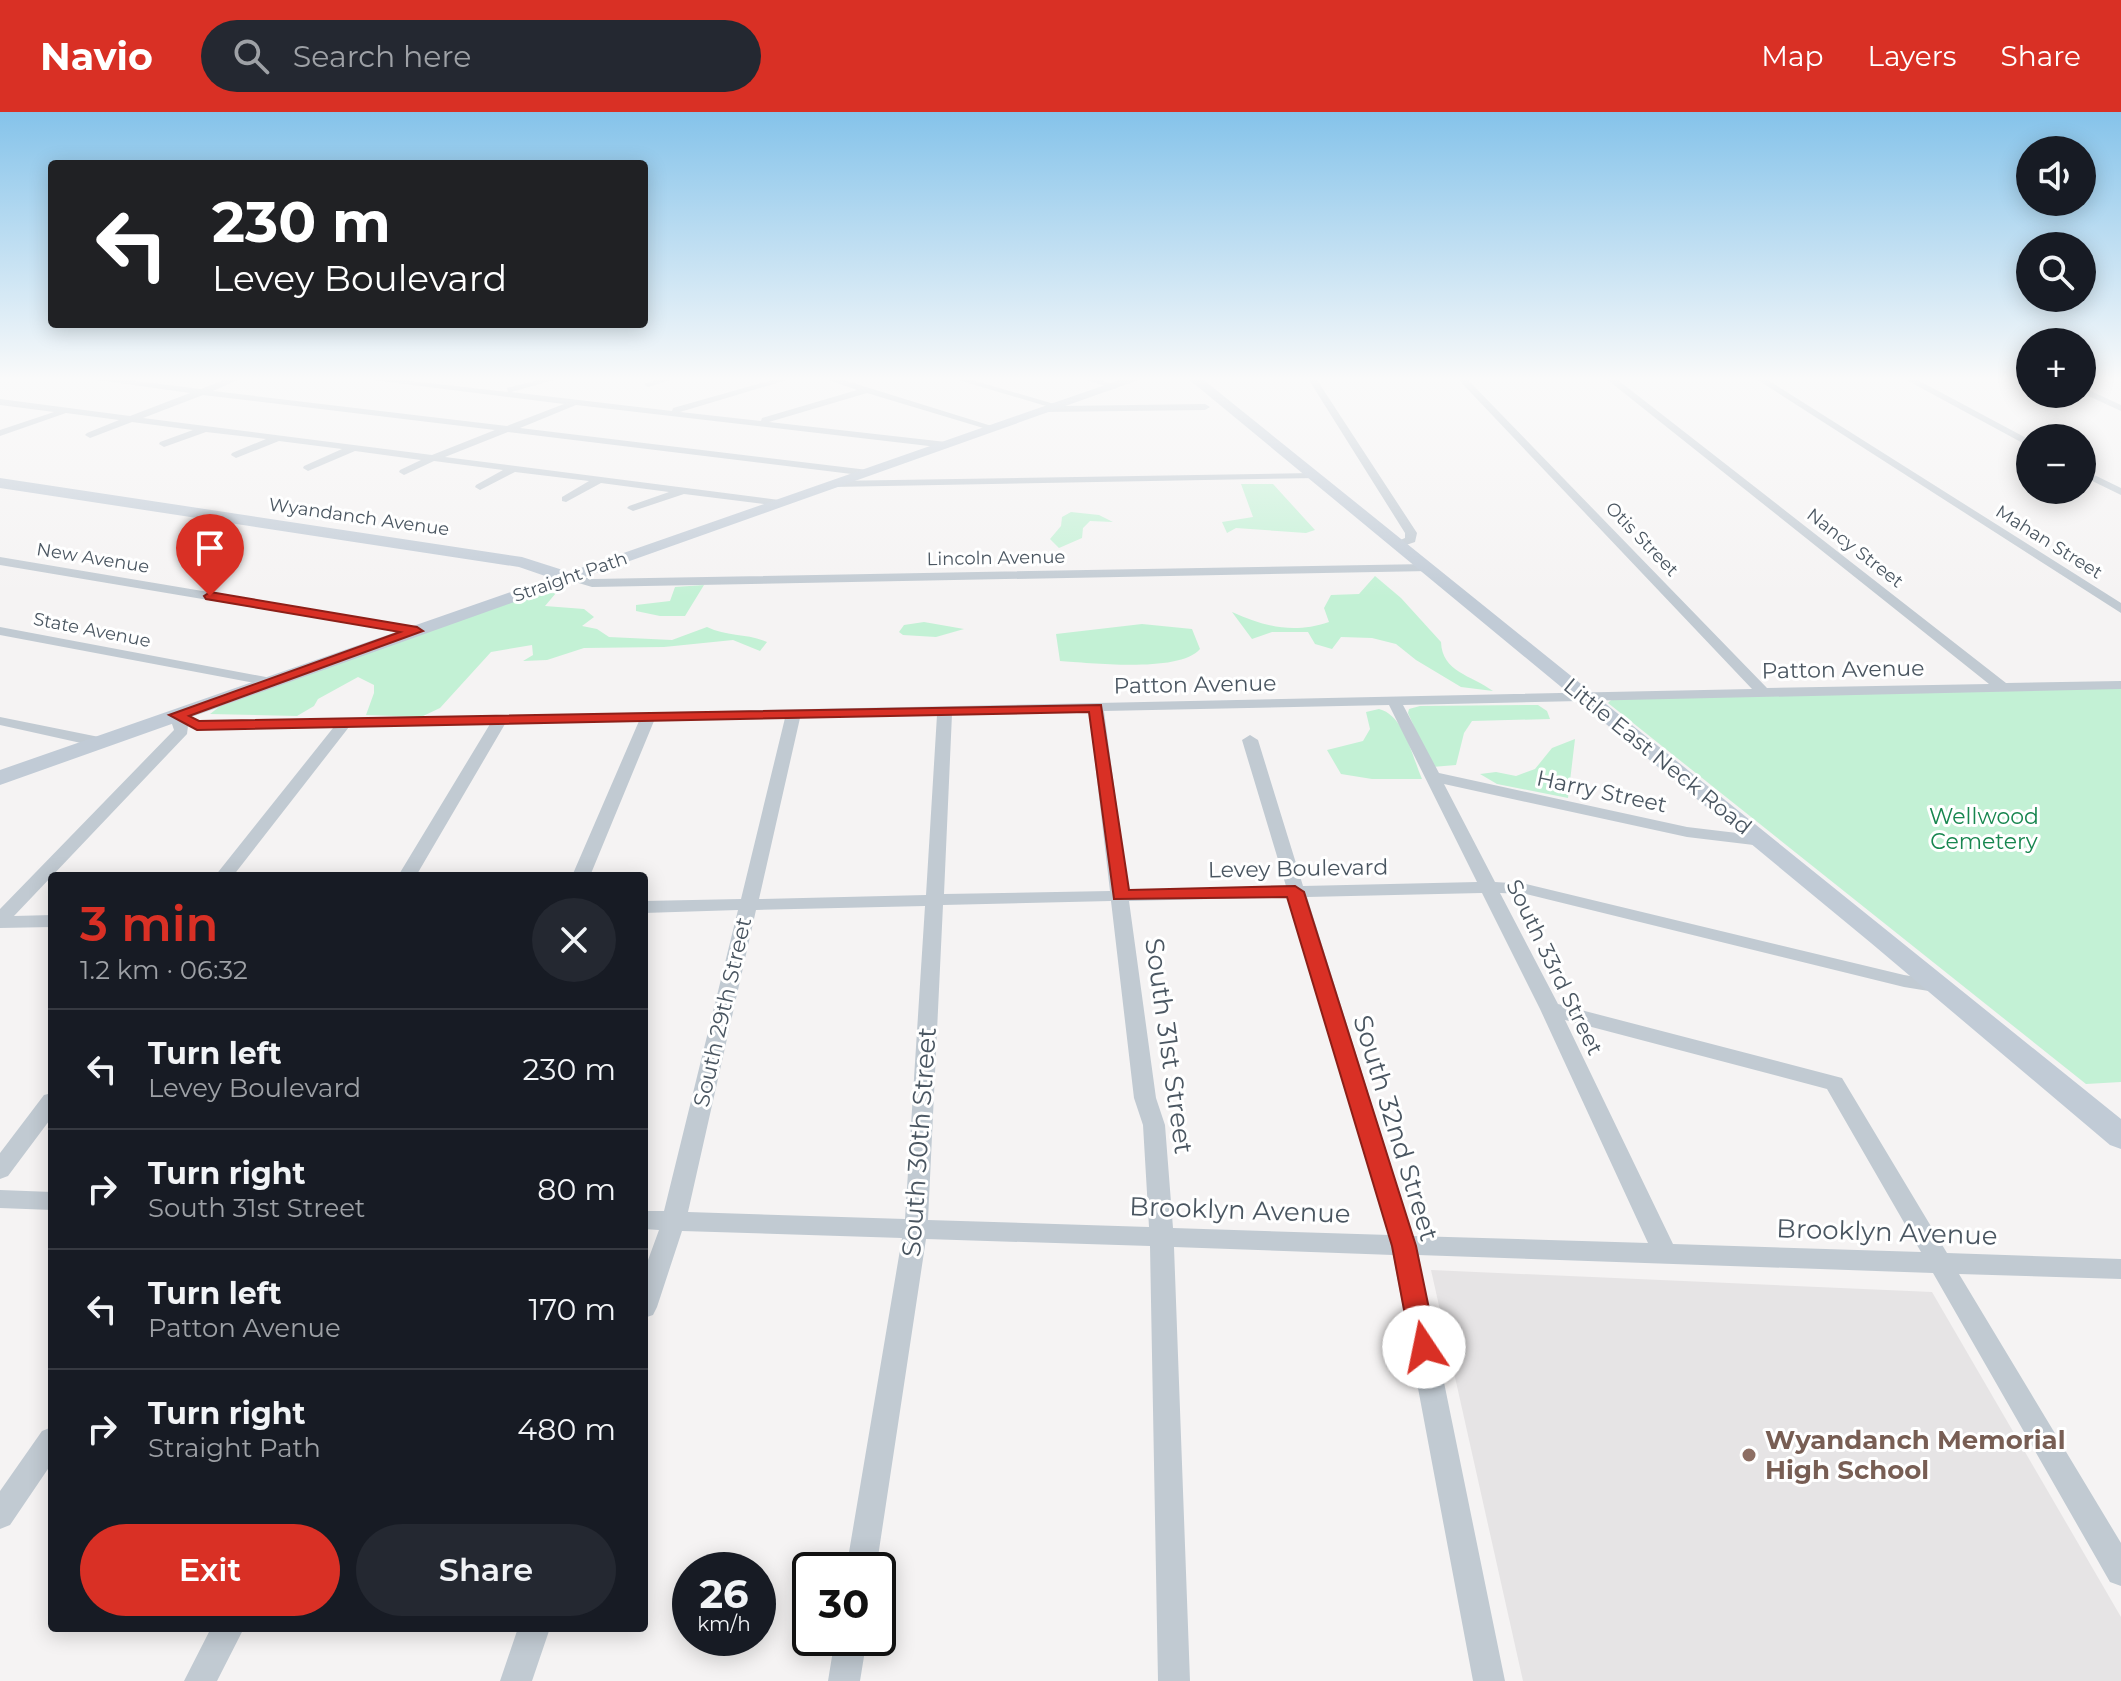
<!DOCTYPE html>
<meta charset="utf-8">
<style>
body{margin:0;font-family:Montserrat,sans-serif;background:#242831;color:#f1f3f6;height:100vh;display:flex;flex-direction:column;font-size:30px;white-space:nowrap}
*{box-sizing:border-box;margin:0}
p{font-size:26px;color:#9ea1a6}
.icon{flex:none;width:44px;height:44px;fill:none;stroke:currentColor;stroke-width:2;stroke-linecap:round;stroke-linejoin:round}
.map{position:relative;flex:1;overflow:hidden}
.panel{position:absolute;left:48px;top:760px;width:600px;height:760px;display:flex;flex-direction:column;background:#171b24;border-radius:8px;box-shadow:0 4px 20px #0003}
.panel>*{flex:none}
.top-card{position:absolute;left:48px;top:48px;width:600px;height:168px;border-radius:8px;box-shadow:0 4px 20px #0003;background:#202124;color:#fff;overflow:hidden}
.buttons{position:absolute;left:2016px;top:24px;display:grid;gap:16px}
.buttons a{display:grid;place-items:center;width:80px;height:80px;border-radius:50%;background:#171b24;box-shadow:0 4px 20px #0003;font-size:40px}
.speed{position:absolute;left:672px;top:1440px;display:flex;gap:16px;font-size:40px;font-weight:700;text-align:center}
.speed>*{display:grid;place-content:center;width:104px;height:104px;border-radius:50%;background:#171b24;box-shadow:0 4px 20px #0003;line-height:1}
.speed small{font-size:20px;font-weight:400}
.speed .limit{border:4px solid #111;border-radius:12px;background:#fff;color:#111}
.pin{position:absolute;display:grid;place-items:center;width:68px;height:68px;color:#fff;margin:-82px -34px;border-radius:50% 50% 50% 0;rotate:-45deg;box-shadow:0 0 8px #0007}
.pin .icon{rotate:45deg}
.me{position:absolute;width:88px;margin:-44px;rotate:349deg;stroke-linejoin:round;filter:drop-shadow(0 0 6px #0008)}
.turn{display:flex;align-items:center;gap:28px;height:168px;padding:0 32px;font-size:36px}
.turn .icon{width:104px;height:104px;stroke-width:2.5}
.turn b{display:block;font-size:56px;line-height:68px}
.round{display:grid;place-items:center;flex:none;width:84px;height:84px;border-radius:42px;background:#242831}
.summary{display:flex;align-items:center;justify-content:space-between;height:136px;padding:0 32px}
h1{font-size:48px;font-weight:600;line-height:60px;color:#d93025}
.cta{display:flex;gap:16px;margin-top:auto;padding:16px 32px}
.cta a{flex:1;height:92px;border-radius:48px;background:#d93025;color:#fff;font-size:32px;font-weight:600;line-height:92px;text-align:center}
.cta a+a{background:#242831;color:#f1f3f6}
ul{padding:0;list-style:none}
li{display:flex;align-items:center;gap:24px;height:120px;padding:0 32px;border-top:2px solid #363941}
li div{flex:1}
li b{display:block;font-size:30px}
li em{font-style:normal}
header{display:flex;align-items:center;gap:48px;box-sizing:border-box;height:112px;padding:0 40px;background:#d93025;color:#fff}
header strong{font-size:38px}
nav{display:flex;gap:44px;margin-inline-start:auto;font-size:28px}
.search{width:560px;height:72px;background:#242831;display:flex;align-items:center;gap:20px;box-sizing:border-box;padding:0 28px;border-radius:44px;color:#9ea1a6;font-size:30px}
.map>svg:first-child{display:block}
</style>
<header>
<strong>Navio</strong>
<div class="search"><svg class="icon" aria-label="search" viewBox="0 0 24 24"><circle cx="10" cy="10" r="6"/><path d="M15 15l6 6"/></svg>Search here</div>
<nav><a>Map</a><a>Layers</a><a>Share</a></nav>
</header>
<div class="map">
<svg width="2121" height="1569" viewBox="0 0 2121 1569">
<rect width="100%" height="100%" fill="#f5f3f3"/>
<path fill="#e6e4e5" d="M 1431,1158 L 1932,1180 L 2121,1505 L 2121,1569 L 1523,1569 Z"/>
<path fill="#c3f1d5" d="M 1241,372 L 1273,372 L 1315,418 L 1306,421 L 1236,416 L 1227,421 L 1222,410 L 1253,405 Z
M 1071,400 L 1099,403 L 1113,410 L 1090,409 L 1083,416 L 1082,426 L 1059,436 L 1050,427 L 1061,414 L 1062,405 Z
M 1375,464 L 1401,486 L 1441,530 C 1442,560 1471,563 1493,579 L 1461,575 L 1416,548 L 1396,532 L 1372,526 L 1341,525 L 1332,537 L 1315,532 L 1308,520 L 1272,520 L 1252,527 L 1232,500 C 1266,515 1293,522 1329,510 L 1324,496 L 1331,483 L 1359,482 Z
M 704,473 L 685,504 L 660,504 L 636,499 L 636,493 L 670,489 L 675,475 Z
M 556,481 L 545,494 L 584,497 L 594,505 L 582,514 L 597,517 L 609,525 L 672,528 L 707,515 C 727,525 747,521 767,530 L 760,539 L 733,528 L 664,535 L 584,536 L 547,548 L 523,549 L 533,543 L 532,533 L 491,540 L 440,596 L 421,605 L 366,603 L 374,581 L 374,573 L 358,565 L 318,587 L 314,594 L 297,604 L 210,602 L 219,595 L 531,482 Z
M 924,510 L 964,517 L 936,525 L 903,523 L 899,520 L 904,513 Z
M 1142,512 L 1192,517 L 1200,537 C 1180,561 1091,551 1060,549 L 1056,522 Z
M 2121,576 L 2121,970 L 2086,972 L 1608,591 L 1612,587 Z
M 1538,593 L 1547,599 L 1550,607 L 1472,609 L 1464,621 L 1456,653 L 1432,655 L 1408,601 L 1409,597 L 1420,594 Z
M 1379,597 C 1404,603 1412,644 1422,667 L 1372,667 L 1341,662 L 1327,638 L 1363,629 L 1370,617 L 1366,600 Z
M 1575,627 L 1568,686 L 1497,672 L 1480,662 L 1496,660 L 1516,664 L 1535,657 L 1552,636 Z"/>
<g fill="none" stroke-linecap="round" stroke-linejoin="round">
<path fill="#c1cad2" fill-rule="evenodd" d="M 76,265 L 103,265 L 201,277 L 232,265 L 244,265 L 213,279 L 507,314 L 564,292 L 348,265 L 376,265 L 508,280 L 507,276 L 550,265 L 565,265 L 511,280 L 672,299 L 673,296 L 783,265 L 797,265 L 680,300 L 761,309 L 762,306 L 857,278 L 820,265 L 834,265 L 998,316 L 990,318 L 867,281 L 769,310 L 946,330 L 951,333 L 946,336 L 576,293 L 520,316 L 868,358 L 873,361 L 868,364 L 508,320 L 445,345 L 779,388 L 784,391 L 779,394 L 684,382 L 633,399 L 627,396 L 629,394 L 669,380 L 601,371 L 566,390 L 562,389 L 562,385 L 589,369 L 515,360 L 480,378 L 475,375 L 476,373 L 503,358 L 434,349 L 404,363 L 399,360 L 400,358 L 421,348 L 355,339 L 308,359 L 303,356 L 304,354 L 342,337 L 279,329 L 236,346 L 231,343 L 232,341 L 266,327 L 206,320 L 164,335 L 159,332 L 160,330 L 193,318 L 132,310 L 90,326 L 85,323 L 87,321 L 119,308 L 66,301 L 0,324 L 0,318 L 54,300 L 0,293 L 0,287 L 130,304 L 190,281 ZM 203,283 L 495,318 L 432,343 L 143,306 Z
M 665,265 L 680,265 L 648,275 L 644,272 Z
M 948,265 L 962,265 L 1061,294 L 1205,292 L 1210,295 L 1205,298 L 1046,300 L 1041,297 L 1046,294 Z
M 1077,265 L 1092,265 L 1119,274 L 1115,277 Z
M 1307,265 L 1315,265 L 1417,421 L 1415,430 L 1397,436 L 1391,432 L 1405,426 L 1405,421 Z
M 1456,265 L 1465,265 L 1767,576 L 1989,572 L 1604,265 L 1614,265 L 2006,571 L 2121,569 L 2121,577 L 1403,593 L 1439,661 L 1687,715 L 1762,724 L 1771,729 L 1762,734 L 1687,725 L 1444,672 L 1495,770 L 1526,772 L 1904,863 L 1948,870 L 1951,875 L 1948,880 L 1941,881 L 1904,875 L 1526,782 L 1500,781 L 1558,892 L 1842,966 L 1947,1141 L 2121,1147 L 2121,1167 L 1959,1162 L 2121,1431 L 2121,1474 L 2110,1470 L 1933,1161 L 1418,1143 L 1505,1569 L 1473,1569 L 1393,1143 L 1174,1135 L 1190,1569 L 1158,1569 L 1150,1134 L 926,1127 L 876,1458 L 846,1458 L 902,1126 L 682,1119 L 657,1195 L 653,1203 L 644,1206 L 644,1159 L 659,1118 L 644,1117 L 644,1099 L 664,1099 L 738,798 L 644,801 L 644,789 L 741,787 L 785,606 L 654,609 L 590,764 L 572,764 L 639,609 L 505,612 L 416,764 L 398,764 L 490,612 L 349,615 L 233,764 L 215,764 L 333,616 L 197,617 L 188,614 L 187,622 L 14,804 L 52,803 L 52,815 L 0,816 L 0,797 L 174,618 L 169,603 L 176,599 L 199,608 L 345,607 L 1752,577 ZM 1389,593 L 1477,770 L 1303,774 L 1258,628 L 1250,623 L 1242,628 L 1286,774 L 1128,778 L 1104,599 ZM 1089,599 L 1110,779 L 944,782 L 952,602 ZM 937,603 L 926,783 L 759,787 L 800,606 ZM 1482,781 L 1540,897 L 1648,1131 L 1413,1124 L 1307,785 ZM 1289,785 L 1389,1123 L 1173,1116 L 1165,1013 L 1156,986 L 1129,789 ZM 1111,789 L 1134,986 L 1143,1013 L 1149,1115 L 928,1108 L 943,793 ZM 925,794 L 905,1107 L 688,1100 L 756,798 ZM 1565,908 L 1827,977 L 1921,1140 L 1673,1132 Z
M 1753,265 L 1763,265 L 2121,491 L 2121,501 Z
M 1901,265 L 1912,265 L 2030,328 L 2030,335 Z
M 2082,275 L 2121,293 L 2121,299 L 2082,281 Z
M 2082,357 L 2121,376 L 2121,383 L 2082,364 Z
M 1313,361 L 1318,364 L 1317,366 L 832,375 L 827,372 L 832,369 Z
M 0,445 L 417,515 L 424,519 L 417,523 L 0,453 Z
M 1426,452 L 1432,456 L 1430,459 L 592,475 L 562,466 L 568,462 L 592,467 Z
M 0,515 L 271,566 L 278,570 L 271,574 L 0,523 Z
M 0,605 L 99,625 L 107,630 L 99,635 L 0,613 Z
M 52,981 L 52,1005 L 8,1064 L 0,1067 L 0,1041 L 44,983 Z
M 0,1078 L 52,1080 L 52,1098 L 0,1096 Z
M 52,1315 L 52,1351 L 10,1413 L 0,1417 L 0,1379 L 42,1319 Z
M 211,1516 L 244,1516 L 217,1569 L 184,1569 Z
M 518,1516 L 550,1516 L 532,1569 L 500,1569 Z
M 835,1526 L 867,1526 L 860,1569 L 828,1569 Z"/>
<path fill="#c1cbd6" fill-rule="evenodd" d="M 1128,265 L 1147,265 L 0,673 L 0,658 L 551,466 L 519,455 L 0,376 L 0,366 L 522,445 L 569,460 Z
M 1186,265 L 1200,265 L 2121,1007 L 2121,1037 L 2110,1033 L 1871,831 Z"/>
</g>
<linearGradient id="sky" x2="0" y2="1"><stop stop-color="#85c3ea"/><stop offset="0.55" stop-color="#fafafa"/><stop offset="1" stop-color="#fafafa" stop-opacity="0"/></linearGradient>
<rect width="2121" height="485" fill="url(#sky)"/>
<path fill="#d93025" stroke="#8d1f18" stroke-width="2" d="M 210,480 L 417,515 L 423,519 L 189,604 L 199,609 L 1101,593 L 1129,778 L 1295,774 L 1304,780 L 1416,1134 L 1437,1235 L 1433,1243 L 1424,1246 L 1414,1243 L 1411,1235 L 1392,1134 L 1287,785 L 1114,787 L 1089,600 L 197,618 L 169,603 L 400,520 L 206,487 L 204,484 Z"/>
<circle fill="#8d6e63" stroke="#fff" stroke-width="3" cx="1749" cy="1343" r="8"/>
<g text-anchor="middle" stroke-width="6" stroke-linejoin="round" paint-order="stroke">
<g font-size="18" fill="#4a5661" stroke="#fff">
<text transform="translate(359 405) rotate(8)" y="6">Wyandanch Avenue</text>
<text transform="translate(1642 427) rotate(46)" y="6">Otis Street</text>
<text transform="translate(2049 430) rotate(32)" y="6">Mahan Street</text>
<text transform="translate(1855 436) rotate(38)" y="6">Nancy Street</text>
<text transform="translate(93 446) rotate(9)" y="6">New Avenue</text>
<text transform="translate(996 446) rotate(-1)" y="6">Lincoln Avenue</text>
<text transform="translate(570 465) rotate(-19)" y="6">Straight Path</text>
<text transform="translate(92 518) rotate(11)" y="6">State Avenue</text>
</g>
<g font-size="22" fill="#4a5661" stroke="#fff">
<text transform="translate(1843 557) rotate(-1)" y="8">Patton Avenue</text>
<text transform="translate(1195 572) rotate(-1)" y="8">Patton Avenue</text>
<text transform="translate(1658 644) rotate(39)" y="8">Little East Neck Road</text>
<text transform="translate(1602 679) rotate(12)" y="8">Harry Street</text>
<text transform="translate(1298 756) rotate(-1)" y="8">Levey Boulevard</text>
<text transform="translate(1555 855) rotate(64)" y="8">South 33rd Street</text>
<text transform="translate(722 900) rotate(-77)" y="8">South 29th Street</text>
</g>
<g font-size="22" fill="#17864f" stroke="#fff">
<text x="1984" y="712">Wellwood<tspan x="1984" dy="25">Cemetery</tspan></text>
</g>
<g font-size="26" fill="#4a5661" stroke="#fff">
<text transform="translate(1169 934) rotate(82)" y="9">South 31st Street</text>
<text transform="translate(1396 1016) rotate(73)" y="9">South 32nd Street</text>
<text transform="translate(919 1030) rotate(-86)" y="9">South 30th Street</text>
<text transform="translate(1240 1098) rotate(2)" y="9">Brooklyn Avenue</text>
<text transform="translate(1887 1120) rotate(2)" y="9">Brooklyn Avenue</text>
</g>
<g font-size="26" font-weight="bold" fill="#785e54" stroke="#fff" text-anchor="start">
<text x="1765" y="1337">Wyandanch Memorial<tspan x="1765" dy="30">High School</tspan></text>
</g>
</g>
</svg>
<div class="buttons">
<a><svg class="icon" aria-label="sound" viewBox="0 0 24 24"><path d="M4 9h4l5-4v14l-5-4H4zM17 9q2 3 0 6"/></svg></a>
<a><svg class="icon" aria-label="search" viewBox="0 0 24 24"><circle cx="10" cy="10" r="6"/><path d="M15 15l6 6"/></svg></a>
<a>+</a>
<a>−</a>
</div>
<div class="speed"><div>26<small>km/h</small></div><div class="limit">30</div></div>
<div class="pin" style="left:210px;top:484px;background:#d93025"><svg class="icon" aria-label="arrive" viewBox="0 0 24 24"><path d="M6 21V4h12l-3 4 3 4H6"/></svg></div>
<svg class="me" style="left:1424px;top:1235px" viewBox="-20 -20 40 40"><circle r="19" fill="#fff"/><path d="M0-13L10 11 0 6-10 11z" fill="#d93025"/></svg>
<div class="top-card">
<div class="turn"><svg class="icon" aria-label="left" viewBox="0 0 24 24"><path d="M17 20v-9H6M10 6l-5 5 5 5"/></svg><div><b>230 m</b>Levey Boulevard</div></div>
</div>
<section class="panel">
<div class="summary"><div><h1>3 min</h1><p>1.2 km · 06:32</p></div><a class="round"><svg class="icon" aria-label="close" viewBox="0 0 24 24"><path d="M6 6l12 12M18 6L6 18"/></svg></a></div>
<ul>
<li><svg class="icon" aria-label="left" viewBox="0 0 24 24"><path d="M17 20v-9H6M10 6l-5 5 5 5"/></svg><div><b>Turn left</b><p>Levey Boulevard</p></div><em>230 m</em></li>
<li><svg class="icon" aria-label="right" viewBox="0 0 24 24"><path d="M7 20v-9h11M14 6l5 5-5 5"/></svg><div><b>Turn right</b><p>South 31st Street</p></div><em>80 m</em></li>
<li><svg class="icon" aria-label="left" viewBox="0 0 24 24"><path d="M17 20v-9H6M10 6l-5 5 5 5"/></svg><div><b>Turn left</b><p>Patton Avenue</p></div><em>170 m</em></li>
<li><svg class="icon" aria-label="right" viewBox="0 0 24 24"><path d="M7 20v-9h11M14 6l5 5-5 5"/></svg><div><b>Turn right</b><p>Straight Path</p></div><em>480 m</em></li>
</ul>
<div class="cta"><a>Exit</a><a>Share</a></div>
</section>
</div>
